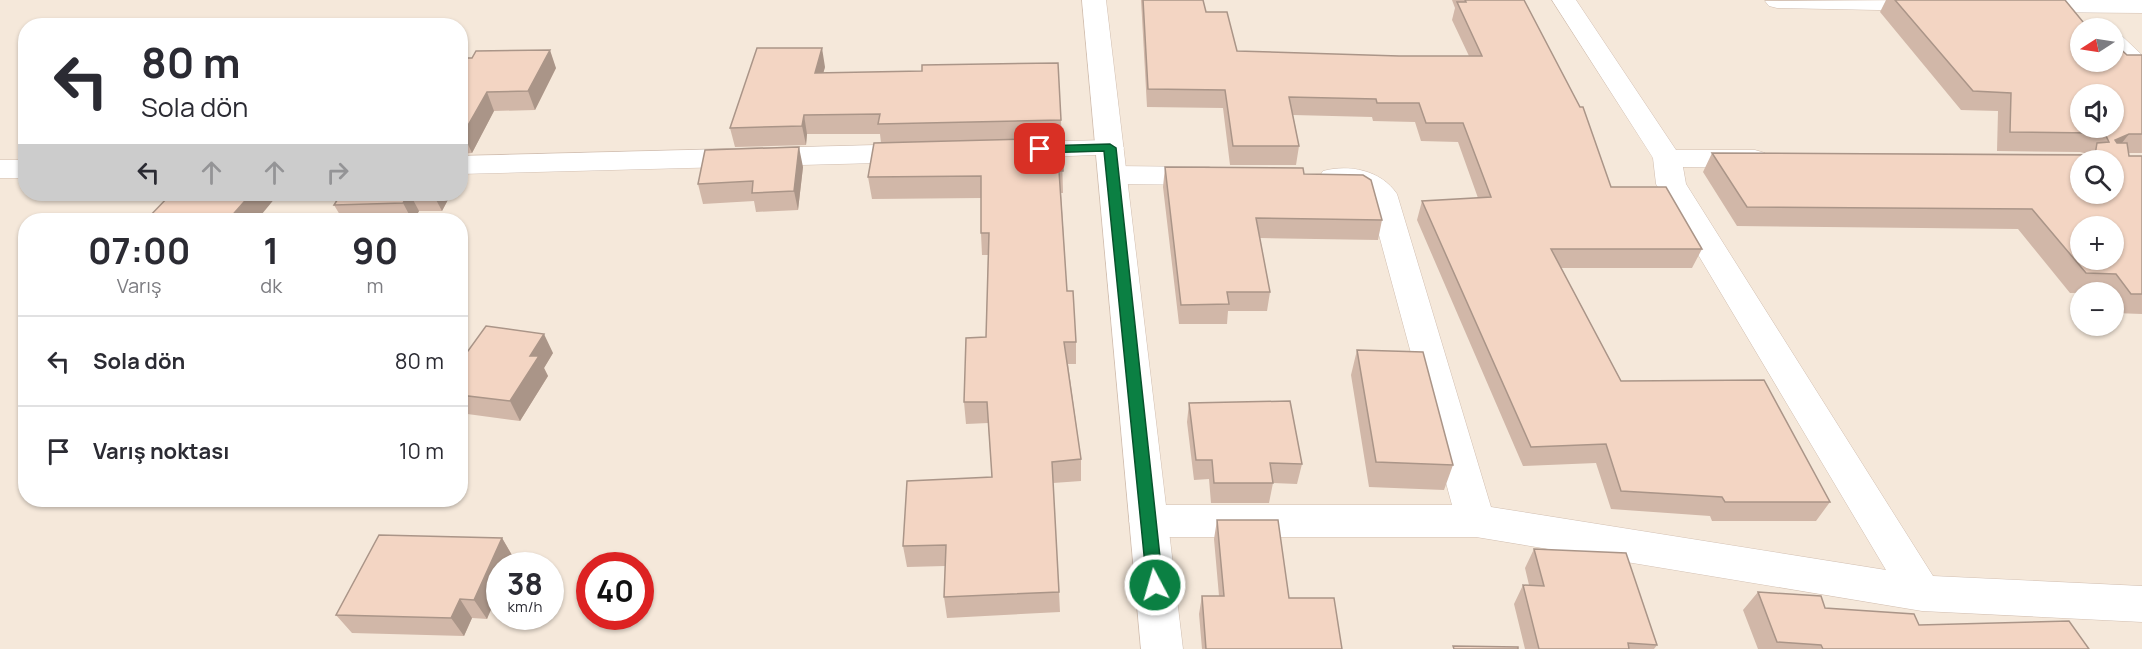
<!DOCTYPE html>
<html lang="tr">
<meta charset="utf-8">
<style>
body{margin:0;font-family:Manrope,sans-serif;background:#f2f2f3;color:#2b2b33;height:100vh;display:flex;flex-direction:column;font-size:22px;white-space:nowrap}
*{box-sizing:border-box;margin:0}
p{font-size:20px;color:#7c7c81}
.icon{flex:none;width:33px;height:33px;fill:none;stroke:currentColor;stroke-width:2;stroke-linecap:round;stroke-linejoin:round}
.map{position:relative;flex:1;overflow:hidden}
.panel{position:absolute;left:18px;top:213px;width:450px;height:294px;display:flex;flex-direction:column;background:#fff;border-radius:24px;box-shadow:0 2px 4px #0004}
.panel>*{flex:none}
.banner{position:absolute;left:18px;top:18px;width:450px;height:183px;border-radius:24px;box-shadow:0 2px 4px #0004;background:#fff;color:#2b2b33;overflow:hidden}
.needle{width:39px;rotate:258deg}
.fabs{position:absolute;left:2070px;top:18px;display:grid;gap:12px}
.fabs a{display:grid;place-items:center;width:54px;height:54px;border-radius:50%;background:#fff;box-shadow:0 2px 4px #0004;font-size:30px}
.speed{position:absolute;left:486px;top:552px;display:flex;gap:12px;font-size:30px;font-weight:700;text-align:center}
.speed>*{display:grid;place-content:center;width:78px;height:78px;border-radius:50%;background:#fff;box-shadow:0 2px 4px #0004;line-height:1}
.speed small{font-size:15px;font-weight:400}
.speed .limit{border:9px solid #d22;background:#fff;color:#111}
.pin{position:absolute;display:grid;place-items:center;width:51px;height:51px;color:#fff;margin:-26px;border-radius:12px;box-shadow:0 3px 9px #0006}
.me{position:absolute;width:66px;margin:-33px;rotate:354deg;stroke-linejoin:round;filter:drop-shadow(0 0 4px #0008)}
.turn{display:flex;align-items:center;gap:21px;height:126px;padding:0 24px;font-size:27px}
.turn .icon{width:78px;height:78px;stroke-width:2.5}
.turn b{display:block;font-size:42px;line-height:51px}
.lanes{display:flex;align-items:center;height:57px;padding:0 24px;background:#0003;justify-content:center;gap:30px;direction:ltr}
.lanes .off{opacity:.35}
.eta{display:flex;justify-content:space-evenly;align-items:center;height:102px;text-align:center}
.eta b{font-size:36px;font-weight:700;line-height:42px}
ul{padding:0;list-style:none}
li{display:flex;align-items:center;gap:18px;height:90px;padding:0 24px;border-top:2px solid #e1e1e2}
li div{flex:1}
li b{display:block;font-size:22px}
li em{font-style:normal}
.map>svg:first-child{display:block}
</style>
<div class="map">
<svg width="2142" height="649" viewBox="0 0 2142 649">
<rect width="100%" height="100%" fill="#fdf6ec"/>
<path fill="#f5e8da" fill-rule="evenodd" d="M 0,0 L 2142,0 L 2142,649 L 0,649 ZM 26,26 L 460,26 L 460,194 L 26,194 ZM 2080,28 L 2114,28 L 2114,62 L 2080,62 ZM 2080,94 L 2114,94 L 2114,128 L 2080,128 ZM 2080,160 L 2114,160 L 2114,194 L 2080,194 ZM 26,220 L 460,220 L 460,500 L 26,500 ZM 2080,226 L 2114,226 L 2114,260 L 2080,260 ZM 2080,292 L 2114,292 L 2114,326 L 2080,326 ZM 500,566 L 550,566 L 550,616 L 500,616 ZM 590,566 L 640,566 L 640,616 L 590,616 Z"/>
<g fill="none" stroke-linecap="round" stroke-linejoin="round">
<defs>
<path id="minor" d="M 1552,0 L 1576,0 L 1676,150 L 1755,150 L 1765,153 L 1769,159 L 1765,165 L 1755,168 L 1683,167 L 1686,184 L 1933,576 L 2142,586 L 2142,622 L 1922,611 L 1476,537 L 1148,537 L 1134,532 L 1129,521 L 1134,510 L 1148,505 L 1452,505 L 1369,198 L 1350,186 L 1323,183 L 1319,177 L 1323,171 C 1349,164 1381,170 1397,194 L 1491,507 L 1886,570 L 1656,184 L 1653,158 Z
M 1937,0 L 1940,4 L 1936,9 L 1928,11 L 1777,8 L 1769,6 L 1765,1 Z
M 2016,0 L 2142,0 L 2142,13 L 2025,12 L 2017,10 L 2013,5 Z
M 2114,34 L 2123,37 L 2142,55 L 2142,77 L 2133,74 L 2114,55 Z
M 1110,140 L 1120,142 L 1124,148 L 1120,154 L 1019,158 L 1009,156 L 1005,150 L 1009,144 L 1019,142 Z
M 916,144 L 926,147 L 930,153 L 926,159 L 916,162 L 460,174 L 460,156 Z
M 0,160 L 26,160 L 26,178 L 0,178 Z
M 1112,166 L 1209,167 L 1219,170 L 1223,176 L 1219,182 L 1209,185 L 1112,184 L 1102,181 L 1098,175 L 1102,169 Z"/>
<path id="tertiary" d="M 1082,0 L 1106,0 L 1183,649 L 1141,649 Z"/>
</defs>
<use href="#minor" stroke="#d1beb0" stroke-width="1"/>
<use href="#tertiary" stroke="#d1beb0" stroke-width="1"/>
<use href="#minor" fill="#fff" fill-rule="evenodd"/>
<use href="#tertiary" fill="#fff" fill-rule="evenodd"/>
</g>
<path fill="#d1b7a8" d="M 1141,0 L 1203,0 L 1206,12 L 1237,51 L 1399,56 L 1469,56 L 1452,20 L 1455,8 L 1452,0 L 1524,0 L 1611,187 L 1702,249 L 1692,268 L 1561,268 L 1621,381 L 1830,502 L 1816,521 L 1712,521 L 1710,516 L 1611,509 L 1596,463 L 1523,466 L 1417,220 L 1422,201 L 1478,198 L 1458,142 L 1421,141 L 1415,122 L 1373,121 L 1372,117 L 1293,115 L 1299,146 L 1296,165 L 1230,165 L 1223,108 L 1147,107 Z
M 1886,0 L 2065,0 L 2080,62 L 2127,55 L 2142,55 L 2142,153 L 2129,153 L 2129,156 L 2142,156 L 2142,314 L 2114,313 L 2114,292 L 2070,293 L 2018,229 L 1737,226 L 1703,172 L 1712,153 L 2088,154 L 2080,152 L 1997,151 L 1998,111 L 1961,110 L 1880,12 Z
M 460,58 L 556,68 L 535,110 L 494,111 L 472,153 L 460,154 Z
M 825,67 L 823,73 L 1061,120 L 1063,193 L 1061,193 L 1067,291 L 1076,342 L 1076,364 L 1068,364 L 1081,459 L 1081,481 L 1053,483 L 1059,592 L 1060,612 L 947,618 L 944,597 L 945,566 L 907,567 L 903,546 L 992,477 L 988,423 L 966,424 L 964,402 L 986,337 L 988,255 L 982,255 L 981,233 L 981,198 L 872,199 L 868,177 L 881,143 L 880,134 L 807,134 L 806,145 L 735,147 L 730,128 Z
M 803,167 L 798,210 L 756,212 L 754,201 L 703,204 L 698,184 Z
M 1165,167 L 1304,174 L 1382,220 L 1378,240 L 1260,238 L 1270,292 L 1267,311 L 1228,311 L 1227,324 L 1179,324 L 1163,187 Z
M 341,194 L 451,194 L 442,211 L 419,211 L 414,220 L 343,220 L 334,205 Z
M 1357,350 L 1453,465 L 1444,490 L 1369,487 L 1351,375 Z
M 460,351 L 553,353 L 544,368 L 548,376 L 520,421 L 460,413 Z
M 1189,403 L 1302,464 L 1297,484 L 1273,483 L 1269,503 L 1211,503 L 1209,479 L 1194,480 L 1187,422 Z
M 1217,520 L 1289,598 L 1342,649 L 1202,649 L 1199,614 L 1202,596 L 1219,596 L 1214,539 Z
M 502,538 L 513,557 L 509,566 L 500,566 L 487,619 L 472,618 L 464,636 L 352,633 L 336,615 Z
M 1534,549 L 1657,645 L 1654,649 L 1525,649 L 1514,604 L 1523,585 L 1529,585 L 1525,568 Z
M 1758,592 L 1825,608 L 1919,625 L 2089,649 L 1758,649 L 1743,610 Z"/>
<path fill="#aa9588" d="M 822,48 L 825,67 L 818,92 L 815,73 Z
M 550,50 L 556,68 L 535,110 L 528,91 Z
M 487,92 L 494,111 L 472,153 L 463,134 Z
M 804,115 L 807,134 L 806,145 L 802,126 Z
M 2129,134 L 2114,153 L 2115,140 Z
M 799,147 L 803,167 L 798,210 L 794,191 Z
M 251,194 L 274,194 L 276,197 L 257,220 L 228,220 Z
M 408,194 L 410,194 L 419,211 L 414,220 L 412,220 L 403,203 Z
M 433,194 L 451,194 L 442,211 Z
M 544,334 L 553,353 L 544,368 L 548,376 L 520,421 L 510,401 L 530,356 Z
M 502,538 L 513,557 L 509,566 L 500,566 L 500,589 L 487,619 L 474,600 Z
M 460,599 L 472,618 L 464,636 L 451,618 Z"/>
<path fill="#f3d5c3" stroke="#aa9588" stroke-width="1.5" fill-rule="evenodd" d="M 1143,0 L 1203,0 L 1206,12 L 1227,12 L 1237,51 L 1399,56 L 1482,56 L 1457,2 L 1466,2 L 1465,0 L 1524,0 L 1580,107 L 1583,107 L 1611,187 L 1666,187 L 1702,249 L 1551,249 L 1621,381 L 1764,380 L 1830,502 L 1725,502 L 1722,497 L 1621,491 L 1606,444 L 1531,447 L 1422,201 L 1491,197 L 1463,123 L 1426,123 L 1419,103 L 1377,103 L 1376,99 L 1289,97 L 1299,146 L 1233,146 L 1225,90 L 1148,89 Z
M 1895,0 L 2065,0 L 2088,28 L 2080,28 L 2080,62 L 2114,62 L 2114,43 L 2127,55 L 2142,55 L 2142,134 L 2129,134 L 2115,140 L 2117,143 L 2127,143 L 2129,156 L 2142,156 L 2142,294 L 2131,294 L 2116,274 L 2086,273 L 2032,209 L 1747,207 L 1712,153 L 2095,155 L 2097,143 L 2109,142 L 2106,136 L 2094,133 L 2010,132 L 2011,93 L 1973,91 ZM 2080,94 L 2114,94 L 2114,128 L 2080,128 ZM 2080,160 L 2114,160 L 2114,194 L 2080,194 ZM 2080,226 L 2114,226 L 2114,260 L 2080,260 Z
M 757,48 L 822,48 L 815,73 L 922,71 L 922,65 L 1058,63 L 1061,120 L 878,124 L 880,114 L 804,115 L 802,126 L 730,128 Z
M 550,50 L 528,91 L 487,92 L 463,134 L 460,134 L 460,58 L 472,58 L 476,51 Z
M 1062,138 L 1063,171 L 1059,171 L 1067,291 L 1073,291 L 1076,342 L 1064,342 L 1081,459 L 1052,462 L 1059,592 L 944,597 L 946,545 L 903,546 L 907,481 L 992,477 L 987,402 L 964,402 L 966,338 L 986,337 L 989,233 L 981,233 L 981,176 L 868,177 L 874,143 Z
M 799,147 L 794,191 L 752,193 L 753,181 L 698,184 L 705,150 Z
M 1165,167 L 1303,168 L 1304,174 L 1363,175 L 1371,180 L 1382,220 L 1256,218 L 1270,292 L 1227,292 L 1229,304 L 1181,305 Z
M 171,194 L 251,194 L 228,220 L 146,220 Z
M 341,194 L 408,194 L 403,203 L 334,205 Z
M 486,326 L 544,334 L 530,356 L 539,356 L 510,401 L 460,395 L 460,351 L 468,351 Z
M 1357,350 L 1423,352 L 1453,465 L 1376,462 Z
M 1290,401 L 1302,464 L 1270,463 L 1273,483 L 1214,483 L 1212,460 L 1196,460 L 1189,403 Z
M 1217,520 L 1278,520 L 1289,598 L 1334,598 L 1342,649 L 1206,649 L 1202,596 L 1224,596 Z
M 379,535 L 502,538 L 474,600 L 460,599 L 451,618 L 336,615 Z
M 1534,549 L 1626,553 L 1657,645 L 1628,643 L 1629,649 L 1539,649 L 1523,585 L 1544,586 Z
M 1758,592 L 1821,596 L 1825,608 L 1914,614 L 1919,625 L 2069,621 L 2089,649 L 1823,649 L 1821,645 L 1777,642 Z
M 1453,646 L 1518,647 L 1518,649 L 1454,649 Z"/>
<path fill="#0b8043" stroke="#07532c" stroke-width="1.5" d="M 1110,144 L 1116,148 L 1163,585 L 1161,590 L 1155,592 L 1149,590 L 1147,585 L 1104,151 L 1040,153 L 1034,149 L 1040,146 Z"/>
</svg>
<div class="fabs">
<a><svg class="needle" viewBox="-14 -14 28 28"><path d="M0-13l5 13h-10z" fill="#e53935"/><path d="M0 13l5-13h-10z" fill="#7c7c81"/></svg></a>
<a><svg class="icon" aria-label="sound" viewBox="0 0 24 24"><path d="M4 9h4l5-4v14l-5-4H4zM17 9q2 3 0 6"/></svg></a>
<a><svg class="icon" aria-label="search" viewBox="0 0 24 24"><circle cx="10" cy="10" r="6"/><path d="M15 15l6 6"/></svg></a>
<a>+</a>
<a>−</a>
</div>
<div class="speed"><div>38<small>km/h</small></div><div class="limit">40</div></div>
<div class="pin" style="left:1040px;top:149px;background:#d93025"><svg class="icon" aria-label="arrive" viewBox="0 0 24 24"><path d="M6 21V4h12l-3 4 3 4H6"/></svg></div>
<svg class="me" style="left:1155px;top:585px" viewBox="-20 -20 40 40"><circle r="17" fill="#0b8043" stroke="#fff" stroke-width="3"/><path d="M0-11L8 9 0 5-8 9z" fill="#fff"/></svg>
<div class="banner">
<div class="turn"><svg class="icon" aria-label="left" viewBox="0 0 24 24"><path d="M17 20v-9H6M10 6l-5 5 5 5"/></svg><div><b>80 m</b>Sola dön</div></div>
<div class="lanes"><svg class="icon" aria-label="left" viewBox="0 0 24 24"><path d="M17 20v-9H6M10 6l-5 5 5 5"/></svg><svg class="icon off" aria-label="ahead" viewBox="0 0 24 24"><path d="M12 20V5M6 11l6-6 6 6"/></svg><svg class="icon off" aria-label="ahead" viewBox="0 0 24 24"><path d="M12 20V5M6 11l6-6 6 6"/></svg><svg class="icon off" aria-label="right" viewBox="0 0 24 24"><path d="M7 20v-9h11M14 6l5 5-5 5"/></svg></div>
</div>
<section class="panel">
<div class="eta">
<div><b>07:00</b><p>Varış</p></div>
<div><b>1</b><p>dk</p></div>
<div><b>90</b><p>m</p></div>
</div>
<ul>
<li><svg class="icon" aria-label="left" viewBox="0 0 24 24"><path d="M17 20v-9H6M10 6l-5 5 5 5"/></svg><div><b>Sola dön</b></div><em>80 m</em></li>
<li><svg class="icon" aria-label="arrive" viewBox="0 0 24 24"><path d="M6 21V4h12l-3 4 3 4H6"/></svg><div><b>Varış noktası</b></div><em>10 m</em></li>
</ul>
</section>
</div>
